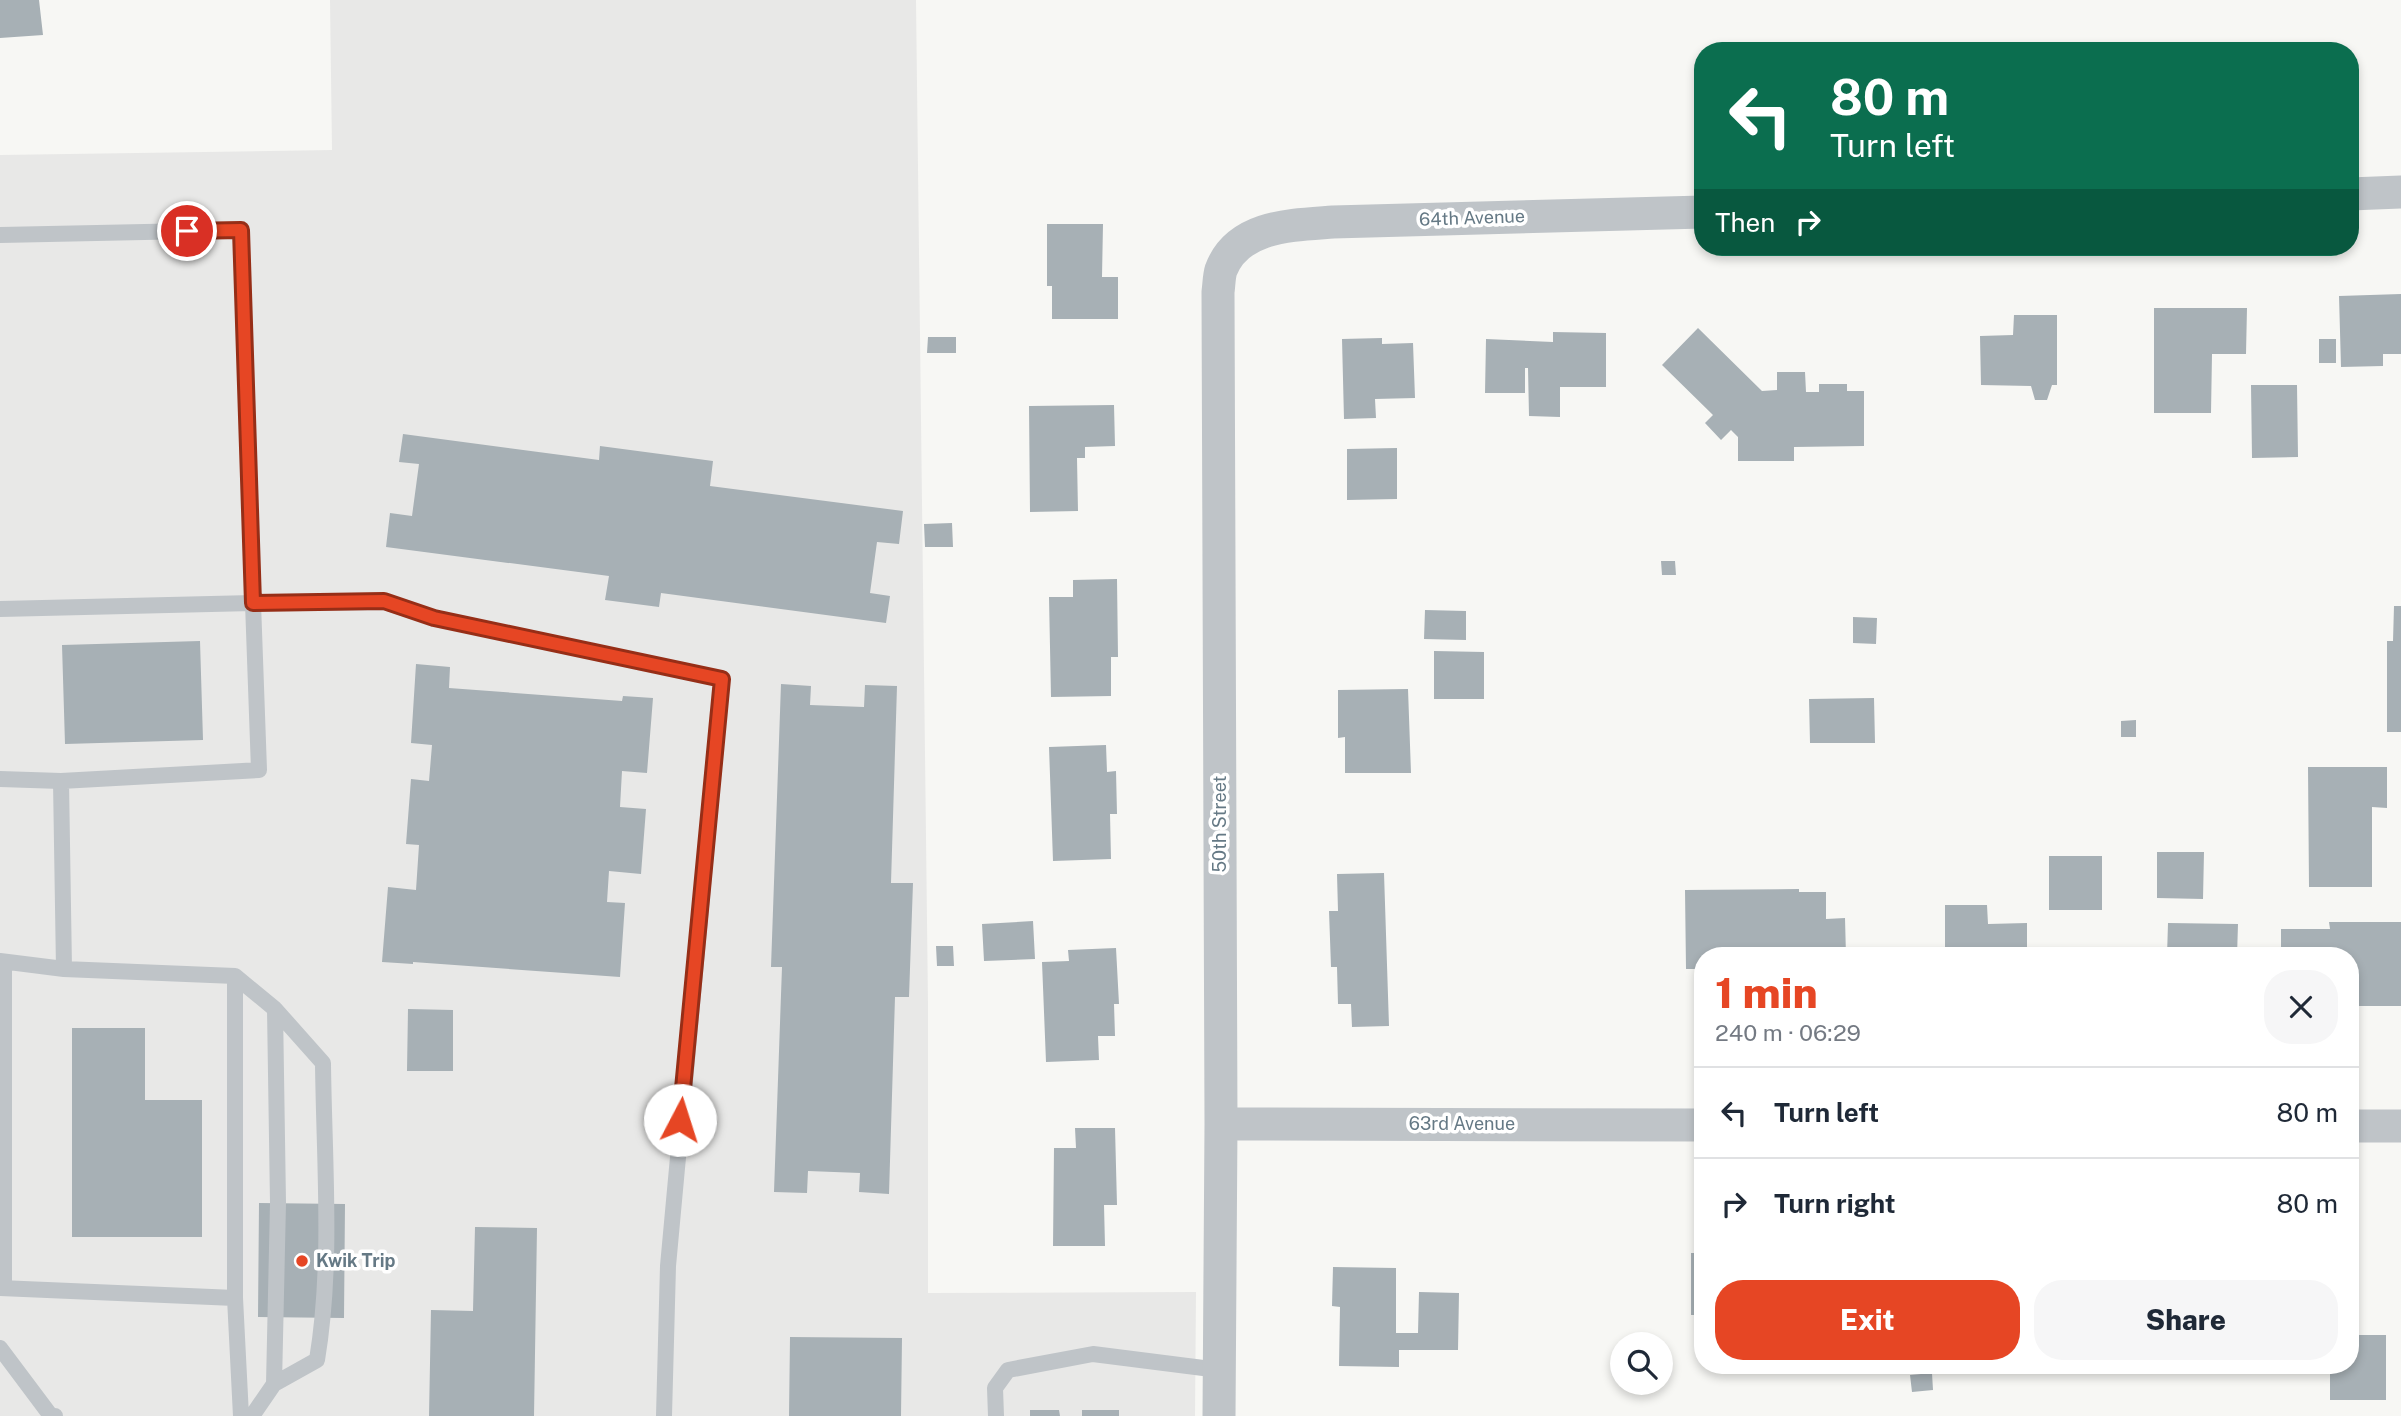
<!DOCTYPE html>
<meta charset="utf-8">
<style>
body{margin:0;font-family:"Public Sans",sans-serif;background:#f6f6f7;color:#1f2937;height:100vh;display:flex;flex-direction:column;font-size:26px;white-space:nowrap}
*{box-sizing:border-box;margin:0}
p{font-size:23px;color:#747a83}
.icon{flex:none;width:38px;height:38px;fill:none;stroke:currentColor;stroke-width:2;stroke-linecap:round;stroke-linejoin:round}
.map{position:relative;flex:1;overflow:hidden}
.sheet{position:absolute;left:1694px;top:947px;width:665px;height:427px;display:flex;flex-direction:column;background:#fff;border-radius:28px;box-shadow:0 4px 10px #0003}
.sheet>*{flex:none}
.top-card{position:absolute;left:1694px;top:42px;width:665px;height:214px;border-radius:28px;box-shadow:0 4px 10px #0003;background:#0b6e4f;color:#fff;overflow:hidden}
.controls{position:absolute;left:1610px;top:1332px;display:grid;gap:14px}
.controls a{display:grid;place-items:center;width:63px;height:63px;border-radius:50%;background:#fff;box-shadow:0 4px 10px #0003;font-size:35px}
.pin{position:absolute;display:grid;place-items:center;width:60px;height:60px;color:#fff;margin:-30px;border:4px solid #fff;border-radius:50%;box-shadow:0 2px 7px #0007}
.me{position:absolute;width:77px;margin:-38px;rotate:5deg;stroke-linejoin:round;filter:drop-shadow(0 0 5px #0008)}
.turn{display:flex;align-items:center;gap:24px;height:147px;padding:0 21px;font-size:32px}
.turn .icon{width:91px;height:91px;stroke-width:2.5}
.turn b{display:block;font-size:49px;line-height:60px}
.then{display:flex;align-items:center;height:66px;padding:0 21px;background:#0003;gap:14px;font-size:26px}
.round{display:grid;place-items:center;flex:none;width:74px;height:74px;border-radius:28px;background:#f6f6f7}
.summary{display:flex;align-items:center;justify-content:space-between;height:119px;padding:0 21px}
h1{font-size:42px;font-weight:800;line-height:52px;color:#e64624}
.action{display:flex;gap:14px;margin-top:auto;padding:14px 21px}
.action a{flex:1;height:80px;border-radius:28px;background:#e64624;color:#fff;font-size:28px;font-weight:800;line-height:80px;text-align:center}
.action a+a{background:#f6f6f7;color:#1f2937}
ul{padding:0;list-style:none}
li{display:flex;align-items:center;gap:21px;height:91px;padding:0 21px;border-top:2px solid #e0e1e3}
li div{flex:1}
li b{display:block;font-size:26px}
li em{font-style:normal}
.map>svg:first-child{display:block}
</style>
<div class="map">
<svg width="2401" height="1416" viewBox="0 0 2401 1416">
<rect width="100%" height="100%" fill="#f7f7f4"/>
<path fill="#e8e8e7" d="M 330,0 L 916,0 L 928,1004 L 928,1293 L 1196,1292 L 1195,1416 L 0,1416 L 0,155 L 332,150 Z"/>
<path fill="#a7b0b5" d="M 0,0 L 39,0 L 43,35 L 0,38 Z
M 1047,224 L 1103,224 L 1102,277 L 1118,277 L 1118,319 L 1052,319 L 1052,286 L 1047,286 Z
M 2401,294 L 2401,354 L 2383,354 L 2383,366 L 2341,367 L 2339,296 Z
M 2154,308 L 2247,308 L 2246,354 L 2212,354 L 2211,413 L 2154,413 Z
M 2014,315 L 2057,315 L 2057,385 L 2052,385 L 2047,400 L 2035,400 L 2031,386 L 1981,385 L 1980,336 L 2013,335 Z
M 1698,328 L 1762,391 L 1777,390 L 1777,372 L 1805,372 L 1806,392 L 1819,392 L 1819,384 L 1847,384 L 1847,391 L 1864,391 L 1864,446 L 1794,447 L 1794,461 L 1738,461 L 1738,437 L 1731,430 L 1721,440 L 1705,423 L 1713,415 L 1662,365 Z
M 1553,332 L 1606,333 L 1606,387 L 1560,387 L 1560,417 L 1529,416 L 1528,368 L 1525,368 L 1525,393 L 1485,393 L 1486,339 L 1553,342 Z
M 928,337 L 956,337 L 956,353 L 927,353 Z
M 1382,338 L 1382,344 L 1413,343 L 1415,398 L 1375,399 L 1376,418 L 1344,419 L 1342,339 Z
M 2319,339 L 2336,339 L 2336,363 L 2319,363 Z
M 2251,385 L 2297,385 L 2298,457 L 2252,458 Z
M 1114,405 L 1115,446 L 1085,447 L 1085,458 L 1077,458 L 1078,511 L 1030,512 L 1029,406 Z
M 403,434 L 599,460 L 600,446 L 713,461 L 710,486 L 903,511 L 899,544 L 877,542 L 870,593 L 890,596 L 886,623 L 661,593 L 659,607 L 605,600 L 609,576 L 386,547 L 390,513 L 412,516 L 419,464 L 399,462 Z
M 1397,448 L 1397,499 L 1347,500 L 1347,449 Z
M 952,523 L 953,547 L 925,547 L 924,524 Z
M 1661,561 L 1675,561 L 1676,575 L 1662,575 Z
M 1117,579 L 1118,657 L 1111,657 L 1111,696 L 1051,697 L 1049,597 L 1073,597 L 1073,580 Z
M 2394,606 L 2401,606 L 2401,732 L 2387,732 L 2387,641 L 2393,641 Z
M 1425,610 L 1466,611 L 1466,640 L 1424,639 Z
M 1853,617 L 1877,618 L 1876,644 L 1853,643 Z
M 200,641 L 203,740 L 65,744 L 62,645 Z
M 1434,651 L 1484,652 L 1484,699 L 1434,699 Z
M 416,664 L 450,667 L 449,688 L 622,701 L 623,696 L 653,698 L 647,773 L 622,771 L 620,807 L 646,809 L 641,874 L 609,871 L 607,902 L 625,903 L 620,977 L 413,962 L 413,964 L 382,962 L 388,887 L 416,890 L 419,845 L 406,844 L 411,779 L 429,781 L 432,745 L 411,743 Z
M 781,684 L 811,686 L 810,705 L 864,707 L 865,685 L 897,686 L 891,883 L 913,883 L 909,997 L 895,997 L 889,1194 L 859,1192 L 860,1173 L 808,1171 L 807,1193 L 774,1192 L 782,967 L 771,967 Z
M 1408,689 L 1411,773 L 1345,773 L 1345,737 L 1338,738 L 1338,690 Z
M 1874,698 L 1875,743 L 1810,743 L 1809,699 Z
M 2136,720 L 2136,737 L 2121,737 L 2121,721 Z
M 1106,745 L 1107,772 L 1116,771 L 1117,814 L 1110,814 L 1111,859 L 1053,861 L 1049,747 Z
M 2308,767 L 2387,767 L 2387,808 L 2372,807 L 2372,887 L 2309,887 Z
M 2157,852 L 2204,852 L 2203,899 L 2157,898 Z
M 2049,856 L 2102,856 L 2102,910 L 2049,910 Z
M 1384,873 L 1389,1026 L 1352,1027 L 1351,1004 L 1338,1004 L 1337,967 L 1331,967 L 1329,911 L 1338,911 L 1337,874 Z
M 1799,889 L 1799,892 L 1826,892 L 1826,919 L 1845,918 L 1846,956 L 1703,956 L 1703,969 L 1686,969 L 1685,890 Z
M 1945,905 L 1987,905 L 1988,924 L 2027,923 L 2027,956 L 1945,956 Z
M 1033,921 L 1035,959 L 984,961 L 982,924 Z
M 2329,922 L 2401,922 L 2401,1006 L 2350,1006 L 2350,956 L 2281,956 L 2281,929 L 2330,929 Z
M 2168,923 L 2238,924 L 2237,956 L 2167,956 Z
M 936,946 L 953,946 L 954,966 L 937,966 Z
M 1116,948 L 1119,1004 L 1114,1004 L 1115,1036 L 1098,1036 L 1099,1060 L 1046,1062 L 1042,962 L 1069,961 L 1068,950 Z
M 408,1009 L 453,1010 L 453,1071 L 407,1071 Z
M 72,1028 L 145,1028 L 145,1100 L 202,1100 L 202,1237 L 72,1237 Z
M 1075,1128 L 1115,1128 L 1117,1205 L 1104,1205 L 1105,1246 L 1053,1246 L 1054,1148 L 1076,1148 Z
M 259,1203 L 345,1204 L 344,1318 L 258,1317 Z
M 475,1227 L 537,1228 L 534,1416 L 429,1416 L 431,1310 L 473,1311 Z
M 1691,1253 L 1703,1253 L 1703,1315 L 1691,1315 Z
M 1333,1267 L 1396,1268 L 1396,1333 L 1418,1333 L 1419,1292 L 1459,1293 L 1458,1350 L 1399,1350 L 1399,1367 L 1339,1366 L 1340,1307 L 1332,1306 Z
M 2350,1335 L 2386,1335 L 2386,1400 L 2330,1400 L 2330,1365 L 2350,1365 Z
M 790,1337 L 902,1338 L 901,1416 L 789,1416 Z
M 1902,1365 L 1948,1365 L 1948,1368 L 1902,1369 Z
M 1932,1373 L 1933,1390 L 1912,1392 L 1910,1375 Z
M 1030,1410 L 1059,1410 L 1060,1416 L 1030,1416 Z
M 1082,1410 L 1119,1410 L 1119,1416 L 1082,1416 Z"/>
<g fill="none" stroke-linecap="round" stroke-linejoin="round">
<path stroke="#bfc4c8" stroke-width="16" d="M 0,235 L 241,230 L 253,603 L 384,602 L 434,618 L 722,679 L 668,1266 L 664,1416
M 0,609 L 253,603 L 259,770 L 61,781 L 0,779
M 61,781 L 64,969
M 0,961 L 64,969 L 235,976 L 235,1298 L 241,1416
M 4,962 L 4,1288
M 235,976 L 275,1009 L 278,1203 L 274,1384 L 252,1416
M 0,1288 L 235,1298
M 0,1348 L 51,1416 L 55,1416
M 274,1384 L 317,1360 C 333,1264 324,1160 323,1063 L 275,1009
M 996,1416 L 995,1388 L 1008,1370 L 1093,1354 L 1219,1370"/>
<path stroke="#bfc4c8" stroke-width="33" d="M 2350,194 L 2401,192
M 1221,1124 L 1703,1125
M 2350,1126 L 2401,1126
M 1219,1416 L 1221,1124 L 1218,292 C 1219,285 1219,276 1221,270 C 1238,225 1293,225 1333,222 L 1703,212"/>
</g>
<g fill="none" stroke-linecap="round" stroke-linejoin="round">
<defs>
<path id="route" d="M 187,231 L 241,230 L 253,603 L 384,601 L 434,618 L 722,679 L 680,1120"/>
</defs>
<use href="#route" stroke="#962e17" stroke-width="18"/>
<use href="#route" stroke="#e64624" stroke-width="12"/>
</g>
<circle fill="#e64624" stroke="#fff" stroke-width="2.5" cx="302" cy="1261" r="7"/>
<g text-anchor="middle" stroke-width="7" stroke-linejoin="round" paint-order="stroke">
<g font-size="18" fill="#657985" stroke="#fff">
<text transform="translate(1472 218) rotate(-2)" y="6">64th Avenue</text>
<text transform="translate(1220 824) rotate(-90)" y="6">50th Street</text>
<text x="1462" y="1130">63rd Avenue</text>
</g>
<g font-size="18" font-weight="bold" fill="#657985" stroke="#fff" text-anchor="start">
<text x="316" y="1267">Kwik Trip</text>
</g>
</g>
</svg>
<div class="controls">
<a><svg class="icon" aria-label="search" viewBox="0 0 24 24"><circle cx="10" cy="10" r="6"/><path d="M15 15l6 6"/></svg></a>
</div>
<div class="pin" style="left:187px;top:231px;background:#d93025"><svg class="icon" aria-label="arrive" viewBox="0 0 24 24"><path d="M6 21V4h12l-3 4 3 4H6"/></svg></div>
<svg class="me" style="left:680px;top:1120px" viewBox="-20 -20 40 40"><circle r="19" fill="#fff"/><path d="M0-13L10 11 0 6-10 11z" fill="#e64624"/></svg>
<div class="top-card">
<div class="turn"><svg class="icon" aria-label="left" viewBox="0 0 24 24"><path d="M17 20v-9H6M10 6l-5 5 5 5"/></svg><div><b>80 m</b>Turn left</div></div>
<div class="then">Then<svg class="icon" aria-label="right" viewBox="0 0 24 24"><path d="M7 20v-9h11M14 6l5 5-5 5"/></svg></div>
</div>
<section class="sheet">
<div class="summary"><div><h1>1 min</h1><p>240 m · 06:29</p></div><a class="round"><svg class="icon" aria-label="close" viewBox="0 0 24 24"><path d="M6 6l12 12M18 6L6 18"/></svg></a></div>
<ul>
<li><svg class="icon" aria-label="left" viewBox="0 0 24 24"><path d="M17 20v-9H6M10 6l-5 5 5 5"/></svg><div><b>Turn left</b></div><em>80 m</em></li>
<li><svg class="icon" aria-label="right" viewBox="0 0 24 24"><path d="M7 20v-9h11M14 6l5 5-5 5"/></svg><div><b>Turn right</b></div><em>80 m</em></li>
</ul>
<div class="action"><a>Exit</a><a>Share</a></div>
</section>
</div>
